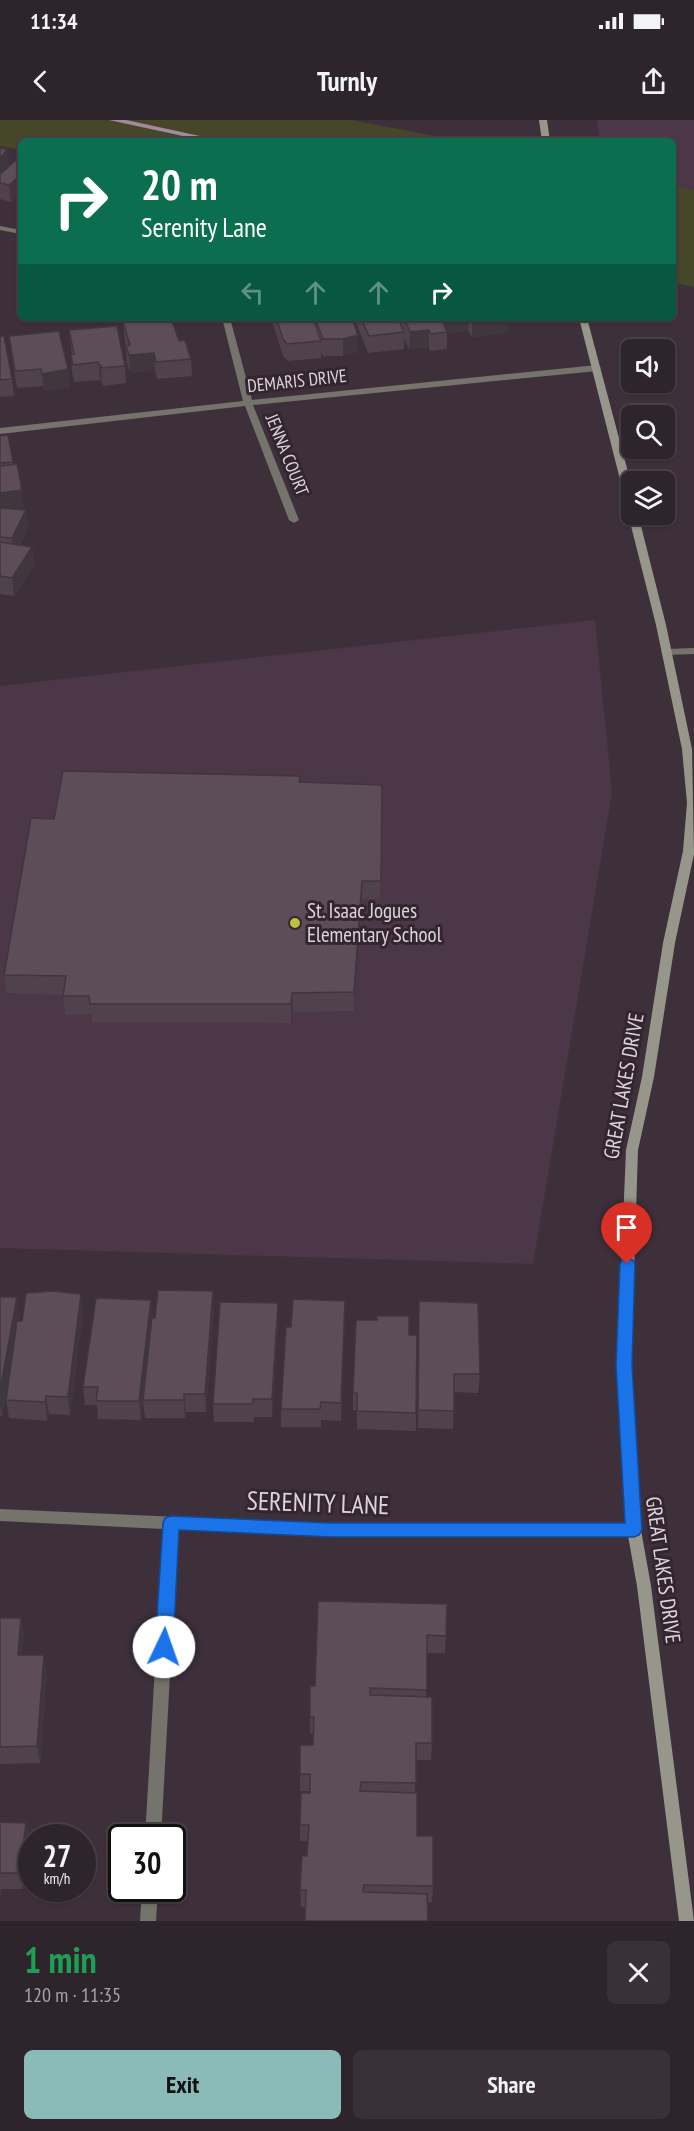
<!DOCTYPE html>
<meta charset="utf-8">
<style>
body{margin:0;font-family:"PT Sans Narrow",sans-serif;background:#3a3038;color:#f1f3f6;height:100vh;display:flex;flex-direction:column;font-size:22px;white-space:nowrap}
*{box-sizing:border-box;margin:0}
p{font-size:20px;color:#a7a4a9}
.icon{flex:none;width:33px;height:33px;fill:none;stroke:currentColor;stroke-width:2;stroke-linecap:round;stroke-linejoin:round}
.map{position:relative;height:1801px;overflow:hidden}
.sheet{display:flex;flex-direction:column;background:#2e242c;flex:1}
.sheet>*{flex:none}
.guide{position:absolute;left:18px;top:18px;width:658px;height:183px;border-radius:9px;box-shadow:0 2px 4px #0004,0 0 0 2px #494148;background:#0b6e4f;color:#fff;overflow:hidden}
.controls{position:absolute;left:621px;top:219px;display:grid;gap:12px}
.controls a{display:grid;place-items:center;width:54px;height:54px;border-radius:9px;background:#2e242c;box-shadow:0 2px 4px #0004,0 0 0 2px #494148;font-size:30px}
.speed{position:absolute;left:18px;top:1704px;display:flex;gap:12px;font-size:30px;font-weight:700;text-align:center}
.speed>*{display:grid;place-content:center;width:78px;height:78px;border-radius:50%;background:#2e242c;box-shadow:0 2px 4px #0004,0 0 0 2px #494148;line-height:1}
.speed small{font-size:15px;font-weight:400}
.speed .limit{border:3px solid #111;border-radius:9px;background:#fff;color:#111}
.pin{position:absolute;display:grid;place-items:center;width:51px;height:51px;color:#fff;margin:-62px -26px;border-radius:50% 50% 50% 0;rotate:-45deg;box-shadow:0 0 6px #0007}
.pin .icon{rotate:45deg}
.me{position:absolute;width:66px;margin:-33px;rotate:3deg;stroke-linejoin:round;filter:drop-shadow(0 0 4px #0008)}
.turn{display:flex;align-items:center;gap:21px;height:126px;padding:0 24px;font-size:27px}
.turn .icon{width:78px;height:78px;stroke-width:2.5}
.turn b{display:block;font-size:42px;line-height:51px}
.lanes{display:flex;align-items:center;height:57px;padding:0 24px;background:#0003;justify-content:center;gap:30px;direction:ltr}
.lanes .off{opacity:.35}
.round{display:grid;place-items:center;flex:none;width:63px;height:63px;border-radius:9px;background:#3a3038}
.head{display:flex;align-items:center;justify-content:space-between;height:102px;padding:0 24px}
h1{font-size:36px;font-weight:700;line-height:45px;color:#1e9e55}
.action{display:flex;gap:12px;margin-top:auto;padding:12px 24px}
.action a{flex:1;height:69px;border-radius:9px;background:#8bbbb9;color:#111;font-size:24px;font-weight:700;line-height:69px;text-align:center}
.action a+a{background:#3a3038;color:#f1f3f6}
.status{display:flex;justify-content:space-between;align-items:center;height:42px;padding:0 30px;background:#2e242c;direction:ltr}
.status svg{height:16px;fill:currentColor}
header{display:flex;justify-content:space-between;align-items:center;height:78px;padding:0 24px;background:#2e242c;font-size:27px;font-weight:700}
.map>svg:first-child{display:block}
</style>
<div class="status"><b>11:34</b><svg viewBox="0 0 49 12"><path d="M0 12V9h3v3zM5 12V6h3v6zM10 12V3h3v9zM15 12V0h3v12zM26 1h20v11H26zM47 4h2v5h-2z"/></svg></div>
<header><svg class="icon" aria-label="back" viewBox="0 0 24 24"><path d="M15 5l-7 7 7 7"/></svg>Turnly<svg class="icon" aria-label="share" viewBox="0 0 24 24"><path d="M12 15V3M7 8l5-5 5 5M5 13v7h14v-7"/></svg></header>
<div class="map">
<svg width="694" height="1801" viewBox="0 0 694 1801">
<rect width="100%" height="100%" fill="#3e303b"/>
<path fill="#4b3747" d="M 597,0 L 694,0 L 694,70 L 674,66 L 674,21 L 600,21 Z
M 595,500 L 612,673 L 533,1144 L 0,1128 L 0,566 Z"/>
<path fill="#464729" d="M 0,0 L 351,0 L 461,21 L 21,21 L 21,30 L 0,26 Z
M 674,66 L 694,70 L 694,167 L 674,163 Z"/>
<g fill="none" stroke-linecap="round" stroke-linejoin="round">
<path fill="#a4889d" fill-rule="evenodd" d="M 109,0 L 126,0 L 223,21 L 206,21 Z"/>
<path fill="#74746c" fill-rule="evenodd" d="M 0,106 L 21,110 L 21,114 L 0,110 Z
M 222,198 L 230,198 L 252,280 L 597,245 L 601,248 L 597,251 L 253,285 L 299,400 L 294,403 L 289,400 L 245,286 L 0,314 L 0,308 L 243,281 Z
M 694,528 L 694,534 L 666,535 L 661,532 L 666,529 Z
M 0,1389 L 331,1404 L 634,1404 L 639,1406 L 641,1410 L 639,1414 L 634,1416 L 331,1416 L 178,1409 L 161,1718 L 145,1718 L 163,1409 L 0,1401 Z
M 142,1768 L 158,1768 L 156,1801 L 140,1801 Z"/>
<path fill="#96978a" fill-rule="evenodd" d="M 539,0 L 547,0 L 550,21 L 542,21 Z
M 579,198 L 587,198 L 632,367 L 632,390 L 627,387 Z
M 630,392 L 632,392 L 632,394 L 638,394 L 666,505 L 692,629 L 694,734 L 675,823 L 654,957 L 638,1030 L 631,1245 L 641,1410 L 651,1466 L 694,1801 L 679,1801 L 637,1466 L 627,1410 L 617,1245 L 626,1030 L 642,957 L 663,823 L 683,731 L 687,683 L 682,629 L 656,505 L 628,394 Z"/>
</g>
<path fill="#4f424d" d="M 0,28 L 9,45 L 6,49 L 21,36 L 21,76 L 17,76 L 11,82 L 0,79 Z
M 272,198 L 352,198 L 358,215 L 358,232 L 343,236 L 323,236 L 321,232 L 321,238 L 288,241 L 283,236 L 272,201 Z
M 354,198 L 509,198 L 509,210 L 506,213 L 472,217 L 468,211 L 447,213 L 447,229 L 430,231 L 429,227 L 409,229 L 404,218 L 404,229 L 368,233 Z
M 123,202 L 179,221 L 191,239 L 192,256 L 157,259 L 155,250 L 130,253 L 127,243 Z
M 69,210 L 125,246 L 126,263 L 103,266 L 102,262 L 100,263 L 99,260 L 74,262 L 72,252 L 71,235 L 72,235 Z
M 0,216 L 12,259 L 14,276 L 0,277 Z
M 9,216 L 68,249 L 70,267 L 44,271 L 43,266 L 17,268 L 11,234 Z
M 8,315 L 13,345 L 24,388 L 14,389 L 28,408 L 20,425 L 32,427 L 34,445 L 14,476 L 0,474 L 0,316 Z
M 301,662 L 382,665 L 380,779 L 362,779 L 354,891 L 293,892 L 291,903 L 92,902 L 91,894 L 65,895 L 63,875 L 6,873 L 4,855 L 54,699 Z
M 81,1174 L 83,1193 L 70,1295 L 49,1294 L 47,1301 L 9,1298 L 6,1280 L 9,1258 L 2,1297 L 0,1296 L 0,1177 L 20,1196 L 19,1201 L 22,1201 Z
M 419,1181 L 480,1254 L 478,1273 L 454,1272 L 453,1309 L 418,1308 Z
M 214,1189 L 206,1292 L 186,1292 L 185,1298 L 145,1298 L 143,1281 L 141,1300 L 98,1299 L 97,1285 L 85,1285 L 83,1267 L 153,1197 Z
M 345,1199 L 341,1301 L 321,1300 L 321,1307 L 281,1307 L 281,1289 L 291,1207 Z
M 278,1201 L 272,1297 L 254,1297 L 254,1302 L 214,1302 L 213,1284 Z
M 409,1215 L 416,1293 L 416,1311 L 357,1309 L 357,1291 L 353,1290 L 353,1272 Z
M 318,1481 L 446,1516 L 445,1533 L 427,1533 L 426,1576 L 432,1623 L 431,1640 L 416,1640 L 415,1673 L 417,1716 L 433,1766 L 432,1782 L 301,1787 L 300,1770 L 307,1736 L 308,1721 L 300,1721 L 300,1705 L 310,1671 L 300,1671 L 300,1654 L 313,1625 L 314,1614 L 310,1614 L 310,1597 L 315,1566 Z
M 0,1498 L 21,1498 L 24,1515 L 22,1535 L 47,1552 L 40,1643 L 0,1644 Z
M 0,1702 L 26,1703 L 29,1719 L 23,1769 L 1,1769 L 0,1777 Z"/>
<path fill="#40363e" d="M 7,29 L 9,45 L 0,58 L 0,39 Z
M 16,59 L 17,76 L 11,82 L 9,65 Z
M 445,198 L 469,198 L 468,211 L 447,213 L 447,212 L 445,212 Z
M 493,198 L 509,198 L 509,210 L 506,213 L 472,217 L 472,200 Z
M 429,210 L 429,227 L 409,229 L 410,212 Z
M 358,215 L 358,232 L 343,236 L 343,219 Z
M 154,233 L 155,250 L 130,253 L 129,235 Z
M 99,245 L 101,245 L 102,262 L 100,263 Z
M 68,249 L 70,267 L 44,271 L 42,254 Z
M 22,370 L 24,388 L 0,391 L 0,373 Z
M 26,390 L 28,408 L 14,436 L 12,418 Z
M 32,427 L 34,445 L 14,476 L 12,458 Z
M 362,761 L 362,779 L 354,891 L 354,872 Z
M 292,873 L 293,892 L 291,903 L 291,884 Z
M 213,1171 L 214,1189 L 206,1292 L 205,1274 Z
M 81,1174 L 83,1193 L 70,1295 L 68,1277 Z
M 17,1177 L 20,1196 L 2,1297 L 0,1286 L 0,1271 Z
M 151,1180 L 153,1198 L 141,1300 L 139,1281 Z
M 345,1181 L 345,1199 L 341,1301 L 341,1283 Z
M 278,1183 L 278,1201 L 272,1297 L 272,1279 Z
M 184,1274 L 186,1292 L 185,1298 L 184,1280 Z
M 46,1276 L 49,1294 L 47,1301 L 45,1282 Z
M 21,1498 L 24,1515 L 21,1552 L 18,1535 Z
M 44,1535 L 47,1552 L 40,1643 L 37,1626 Z
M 26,1703 L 29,1719 L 23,1769 L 19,1753 Z"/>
<path fill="#5c4d59" stroke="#40363e" stroke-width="1.5" d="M 0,28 L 7,29 L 0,39 Z
M 21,36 L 21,60 L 16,59 L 9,65 L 0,63 L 0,54 Z
M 164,198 L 171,198 L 179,221 L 185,220 L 191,239 L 156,242 L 154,233 L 129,235 L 126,226 L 130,225 L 123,202 Z
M 276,198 L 313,198 L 321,221 L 287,224 L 283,219 Z
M 315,198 L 352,198 L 358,215 L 343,219 L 323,219 Z
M 361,198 L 398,198 L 404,212 L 369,216 Z
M 404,198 L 441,198 L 447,212 L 431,214 L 429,210 L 410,212 Z
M 471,198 L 493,198 L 472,200 Z
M 117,206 L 125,246 L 102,248 L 101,245 L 99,245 L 98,242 L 73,245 L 71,235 L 74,234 L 69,210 Z
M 59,211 L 68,249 L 42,254 L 41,249 L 15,251 L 9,216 Z
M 0,216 L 4,216 L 12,259 L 0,260 Z
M 8,315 L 13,342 L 0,343 L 0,316 Z
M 17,344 L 22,370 L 0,373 L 0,346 Z
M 0,388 L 26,390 L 12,418 L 0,417 Z
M 0,422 L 32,427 L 12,458 L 0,456 Z
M 63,651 L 300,656 L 299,662 L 382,665 L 381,761 L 362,761 L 354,872 L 292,873 L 291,884 L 90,884 L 89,876 L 63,876 L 66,856 L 4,855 L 31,698 L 54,699 Z
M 158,1170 L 213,1171 L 205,1274 L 184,1274 L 184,1280 L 143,1280 L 152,1197 L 155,1198 Z
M 52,1171 L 81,1174 L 68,1277 L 46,1276 L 45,1282 L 6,1280 L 17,1201 L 22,1201 L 26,1173 Z
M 0,1177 L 17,1177 L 0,1271 Z
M 96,1178 L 151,1180 L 139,1281 L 96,1281 L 98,1267 L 83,1267 Z
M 293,1179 L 345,1181 L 341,1283 L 321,1282 L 320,1289 L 281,1289 L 286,1207 L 291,1207 Z
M 419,1181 L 478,1183 L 480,1254 L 454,1254 L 454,1291 L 418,1290 Z
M 220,1182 L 278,1183 L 272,1279 L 253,1279 L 253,1284 L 213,1284 Z
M 377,1196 L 409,1196 L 409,1215 L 417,1215 L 416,1293 L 357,1291 L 357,1273 L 353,1272 L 356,1200 L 377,1200 Z
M 318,1481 L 447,1484 L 446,1516 L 427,1515 L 427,1570 L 370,1568 L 370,1575 L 432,1577 L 432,1623 L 416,1623 L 416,1663 L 361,1662 L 360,1671 L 417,1673 L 417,1716 L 433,1716 L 433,1766 L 364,1765 L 363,1772 L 427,1774 L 428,1801 L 305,1801 L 306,1770 L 300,1770 L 302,1735 L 307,1736 L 309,1705 L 300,1705 L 301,1673 L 310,1673 L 310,1654 L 300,1654 L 300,1625 L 313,1625 L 314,1597 L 310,1597 L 310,1566 L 315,1566 Z
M 0,1498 L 21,1498 L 18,1535 L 44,1535 L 37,1626 L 0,1627 Z
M 0,1702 L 26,1703 L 19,1753 L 0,1753 Z"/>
<path fill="#1a73e8" stroke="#114b97" stroke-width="1.5" d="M 627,1138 L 633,1140 L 635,1144 L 632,1245 L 642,1410 L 639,1415 L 634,1417 L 331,1417 L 179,1410 L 173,1527 L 170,1533 L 164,1535 L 158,1533 L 155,1527 L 163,1403 L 165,1398 L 171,1396 L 331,1403 L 625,1403 L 616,1245 L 620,1144 L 622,1140 Z"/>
<circle fill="#bfbe41" stroke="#342631" stroke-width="2" cx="295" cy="803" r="6"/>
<g text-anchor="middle" stroke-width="6" stroke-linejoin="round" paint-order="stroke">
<g font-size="18" fill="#ddd4da" stroke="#342631">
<text transform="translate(297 261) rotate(-6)" y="6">DEMARIS DRIVE</text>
<text transform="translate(287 335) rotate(68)" y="6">JENNA COURT</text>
</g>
<g font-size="21" fill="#ddd4da" stroke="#342631" text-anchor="start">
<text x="307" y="798">St. Isaac Jogues<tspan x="307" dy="24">Elementary School</tspan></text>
</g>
<g font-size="21" fill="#ddd4da" stroke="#342631">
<text transform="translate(624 966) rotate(-80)" y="7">GREAT LAKES DRIVE</text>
<text transform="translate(663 1450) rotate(82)" y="7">GREAT LAKES DRIVE</text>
</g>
<g font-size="26" fill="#ddd4da" stroke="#342631">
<text transform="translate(318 1383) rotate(2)" y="9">SERENITY LANE</text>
</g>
</g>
</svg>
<div class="controls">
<a><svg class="icon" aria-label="sound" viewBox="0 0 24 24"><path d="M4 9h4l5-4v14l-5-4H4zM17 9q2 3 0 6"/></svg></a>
<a><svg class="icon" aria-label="search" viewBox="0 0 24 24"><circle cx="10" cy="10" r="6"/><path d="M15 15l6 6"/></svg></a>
<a><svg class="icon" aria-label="layers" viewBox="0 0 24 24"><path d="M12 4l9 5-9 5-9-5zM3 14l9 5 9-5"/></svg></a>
</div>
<div class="speed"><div>27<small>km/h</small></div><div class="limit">30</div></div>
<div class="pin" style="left:627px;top:1144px;background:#d93025"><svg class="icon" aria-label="arrive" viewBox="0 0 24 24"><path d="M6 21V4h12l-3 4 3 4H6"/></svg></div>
<svg class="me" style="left:164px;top:1527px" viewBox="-20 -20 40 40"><circle r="19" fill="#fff"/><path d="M0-13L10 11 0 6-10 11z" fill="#1a73e8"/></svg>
<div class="guide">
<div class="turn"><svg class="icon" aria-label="right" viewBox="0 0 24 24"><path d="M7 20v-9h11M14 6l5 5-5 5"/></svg><div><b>20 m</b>Serenity Lane</div></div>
<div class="lanes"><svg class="icon off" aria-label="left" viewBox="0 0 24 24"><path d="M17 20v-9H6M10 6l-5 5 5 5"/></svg><svg class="icon off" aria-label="ahead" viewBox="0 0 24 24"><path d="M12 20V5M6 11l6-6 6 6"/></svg><svg class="icon off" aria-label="ahead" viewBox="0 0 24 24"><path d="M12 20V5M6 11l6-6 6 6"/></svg><svg class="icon" aria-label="right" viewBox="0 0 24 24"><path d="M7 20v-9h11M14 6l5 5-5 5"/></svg></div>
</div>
</div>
<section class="sheet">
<div class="head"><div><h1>1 min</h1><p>120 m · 11:35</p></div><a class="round"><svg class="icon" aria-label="close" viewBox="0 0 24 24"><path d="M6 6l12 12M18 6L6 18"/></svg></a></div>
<div class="action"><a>Exit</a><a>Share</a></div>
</section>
